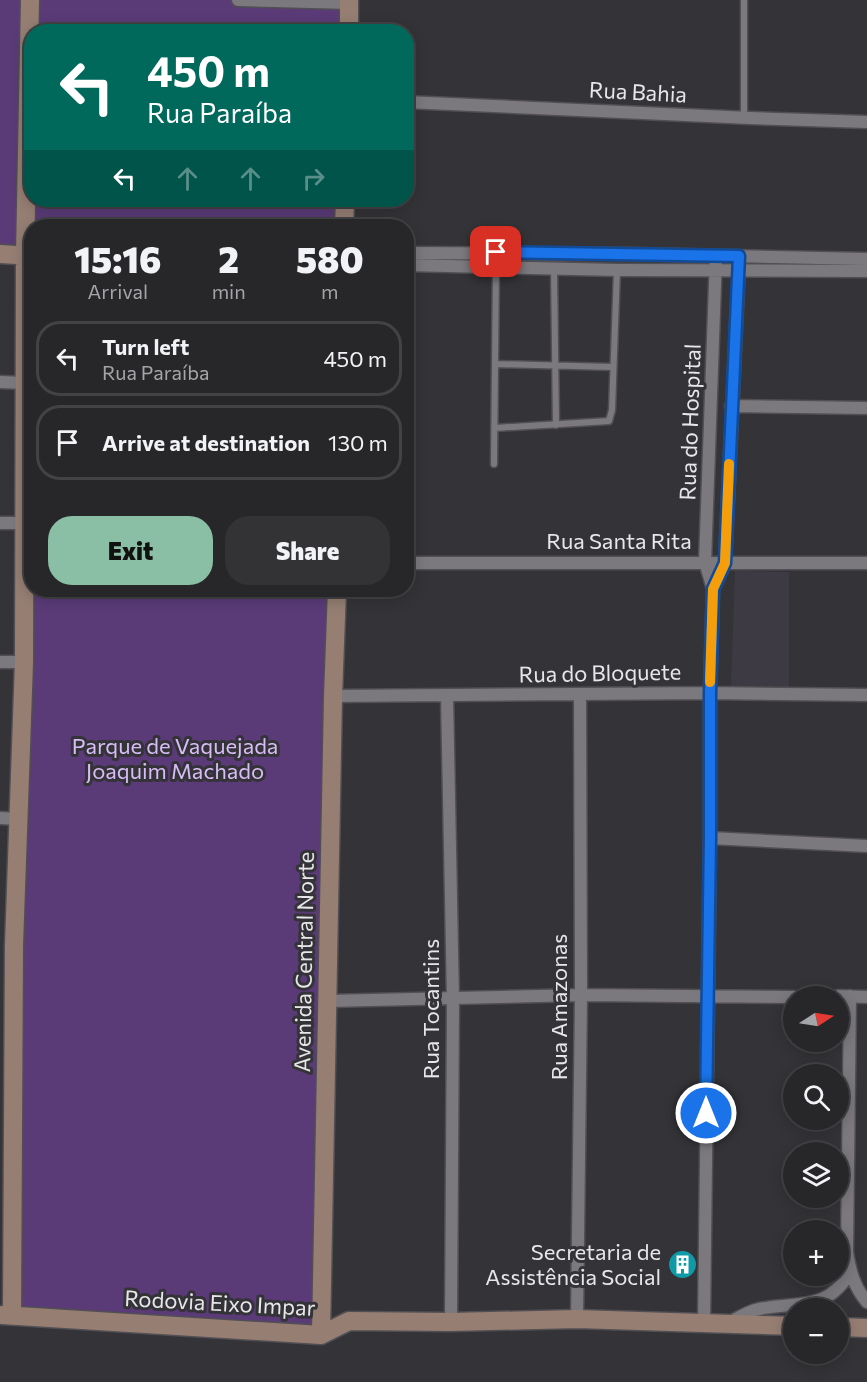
<!DOCTYPE html>
<meta charset="utf-8">
<style>
body{margin:0;font-family:Commissioner,sans-serif;background:#333235;color:#f1f3f6;height:100vh;display:flex;flex-direction:column;font-size:22px;white-space:nowrap}
*{box-sizing:border-box;margin:0}
p{font-size:20px;color:#a4a5a8}
.icon{flex:none;width:33px;height:33px;fill:none;stroke:currentColor;stroke-width:2;stroke-linecap:round;stroke-linejoin:round}
.map{position:relative;flex:1;overflow:hidden}
.sheet{position:absolute;left:24px;top:219px;width:390px;height:378px;display:flex;flex-direction:column;background:#272629;border-radius:24px;box-shadow:0 3px 15px #0003,0 0 0 2px #434346}
.sheet>*{flex:none}
.top-card{position:absolute;left:24px;top:24px;width:390px;height:183px;border-radius:24px;box-shadow:0 3px 15px #0003,0 0 0 2px #434346;background:#00695c;color:#fff;overflow:hidden}
.needle{width:39px;rotate:78deg}
.controls{position:absolute;left:783px;top:986px;display:grid;gap:12px}
.controls a{display:grid;place-items:center;width:66px;height:66px;border-radius:50%;background:#272629;box-shadow:0 3px 15px #0003,0 0 0 2px #434346;font-size:30px}
.pin{position:absolute;display:grid;place-items:center;width:51px;height:51px;color:#fff;margin:-26px;border-radius:12px;box-shadow:0 3px 9px #0006}
.me{position:absolute;width:66px;margin:-33px;rotate:0deg;stroke-linejoin:round;filter:drop-shadow(0 0 4px #0008)}
.turn{display:flex;align-items:center;gap:21px;height:126px;padding:0 24px;font-size:27px}
.turn .icon{width:78px;height:78px;stroke-width:2.5}
.turn b{display:block;font-size:42px;line-height:51px}
.lanes{display:flex;align-items:center;height:57px;padding:0 24px;background:#0003;justify-content:center;gap:30px;direction:ltr}
.lanes .off{opacity:.35}
.eta{display:flex;justify-content:space-evenly;align-items:center;height:102px;text-align:center}
.eta b{font-size:36px;font-weight:800;line-height:42px}
.button{display:flex;gap:12px;margin-top:auto;padding:12px 24px}
.button a{flex:1;height:69px;border-radius:24px;background:#8abfa5;color:#111;font-size:24px;font-weight:800;line-height:69px;text-align:center}
.button a+a{background:#333235;color:#f1f3f6}
ul{padding:0;list-style:none}
li{display:flex;align-items:center;gap:18px;height:75px;margin:0 12px 9px;padding:0 12px;border:3px solid #434346;border-radius:24px}
li div{flex:1}
li b{display:block;font-size:22px}
li em{font-style:normal}
.map>svg:first-child{display:block}
</style>
<div class="map">
<svg width="867" height="1382" viewBox="0 0 867 1382">
<rect width="100%" height="100%" fill="#343337"/>
<path fill="#3e3a44" d="M 735,571 L 789,572 L 789,687 L 731,686 Z"/>
<path fill="#5a3b78" d="M 0,0 L 297,0 L 347,2 L 347,31 L 32,32 L 32,200 L 344,200 L 344,226 L 32,226 L 32,590 L 336,590 L 321,1335 L 12,1315 L 25,256 L 0,254 Z"/>
<g fill="none" stroke-linecap="round" stroke-linejoin="round">
<defs>
<path id="lane" d="M 744,0 L 744,118
M 554,268 L 556,425
M 495,364 L 613,367
M 495,428 L 609,421 L 612,410 L 617,270
M 494,464 L 496,265"/>
<path id="street" d="M 238,0 L 349,3
M 406,102 L 750,118 L 867,122
M 406,253 L 630,254 L 867,259
M 406,265 L 617,270 L 867,271
M 0,382 L 25,383
M 731,406 L 867,408
M 0,523 L 25,523
M 406,563 L 867,563
M 713,589 L 725,563 L 739,264
M 0,662 L 24,662
M 333,696 L 710,693 L 867,695
M 447,696 L 453,1000 L 451,1322
M 0,818 L 19,819
M 710,838 L 867,846
M 838,996 L 867,997
M 850,996 L 847,1252 C 850,1271 854,1287 867,1302
M 328,1001 L 581,995 L 794,997
M 577,1319 L 581,995 L 580,694
M 730,1322 C 738,1318 746,1313 755,1310 C 795,1300 826,1314 850,1272
M 704,1323 L 710,838 L 710,693 L 713,589 L 705,562 L 716,256"/>
<path id="secondary" d="M 349,0 L 349,32
M 344,226 L 345,200
M 0,254 L 32,256
M 2,1315 L 321,1335 L 349,1321 L 451,1322 L 577,1319 L 794,1326
M 12,1315 L 14,945 L 24,662 L 25,256 L 30,0
M 838,1327 L 867,1328
M 321,1335 L 333,696 L 337,590"/>
</defs>
<use href="#lane" stroke="#514f53" stroke-width="9"/>
<use href="#street" stroke="#514f53" stroke-width="15"/>
<use href="#secondary" stroke="#514f53" stroke-width="21"/>
<use href="#lane" stroke="#7b797e" stroke-width="6"/>
<use href="#street" stroke="#7b797e" stroke-width="12"/>
<use href="#secondary" stroke="#967e73" stroke-width="18"/>
</g>
<g fill="none" stroke-linecap="round" stroke-linejoin="round">
<defs>
<path id="route" d="M 496,252 L 739,256 L 725,563 L 713,589 L 710,693 L 710,838 L 706,1113"/>
</defs>
<use href="#route" stroke="#114b97" stroke-width="15"/>
<use href="#route" stroke="#1a73e8" stroke-width="10"/>
<path stroke="#f59e0b" stroke-width="10" d="M 710,682 L 713,589 L 725,563 L 729,464"/>
</g>
<defs>
<symbol id="building-disc" viewBox="-11 -11 22 22"><circle r="9.5" fill="#0f9aa8" stroke="#343337"/><path d="M-4-6H4V6H1V3H-1V6H-4ZM-2.5-4.3h1.7v1.8h-1.7ZM.8-4.3h1.7v1.8H.8ZM-2.5-1h1.7V.8h-1.7ZM.8-1h1.7V.8H.8Z" fill="#fff"/></symbol>
</defs>
<g fill-rule="evenodd">
<use href="#building-disc" x="666" y="1248" width="33" height="33"/>
</g>
<g text-anchor="middle" stroke-width="6" stroke-linejoin="round" paint-order="stroke">
<g font-size="22" fill="#e7e6e9" stroke="#343337">
<text transform="translate(638 92) rotate(3)" y="8">Rua Bahia</text>
<text transform="translate(690 422) rotate(-88)" y="8">Rua do Hospital</text>
<text x="619" y="549">Rua Santa Rita</text>
<text transform="translate(600 673) rotate(-1)" y="8">Rua do Bloquete</text>
<text transform="translate(304 962) rotate(-89)" y="8">Avenida Central Norte</text>
<text transform="translate(559 1007) rotate(-90)" y="8">Rua Amazonas</text>
<text transform="translate(431 1009) rotate(-90)" y="8">Rua Tocantins</text>
<text transform="translate(220 1303) rotate(3)" y="8">Rodovia Eixo Impar</text>
</g>
<g font-size="22" fill="#d7bcf7" stroke="#343337">
<text x="175" y="754">Parque de Vaquejada<tspan x="175" dy="25">Joaquim Machado</tspan></text>
</g>
<g font-size="22" fill="#e7e6e9" stroke="#343337" text-anchor="end">
<text x="661" y="1260">Secretaria de<tspan x="661" dy="25">Assistência Social</tspan></text>
</g>
</g>
</svg>
<div class="controls">
<a><svg class="needle" viewBox="-14 -14 28 28"><path d="M0-13l5 13h-10z" fill="#e53935"/><path d="M0 13l5-13h-10z" fill="#a4a5a8"/></svg></a>
<a><svg class="icon" aria-label="search" viewBox="0 0 24 24"><circle cx="10" cy="10" r="6"/><path d="M15 15l6 6"/></svg></a>
<a><svg class="icon" aria-label="layers" viewBox="0 0 24 24"><path d="M12 4l9 5-9 5-9-5zM3 14l9 5 9-5"/></svg></a>
<a>+</a>
<a>−</a>
</div>
<div class="pin" style="left:496px;top:252px;background:#d93025"><svg class="icon" aria-label="arrive" viewBox="0 0 24 24"><path d="M6 21V4h12l-3 4 3 4H6"/></svg></div>
<svg class="me" style="left:706px;top:1113px" viewBox="-20 -20 40 40"><circle r="17" fill="#1a73e8" stroke="#fff" stroke-width="3"/><path d="M0-11L8 9 0 5-8 9z" fill="#fff"/></svg>
<div class="top-card">
<div class="turn"><svg class="icon" aria-label="left" viewBox="0 0 24 24"><path d="M17 20v-9H6M10 6l-5 5 5 5"/></svg><div><b>450 m</b>Rua Paraíba</div></div>
<div class="lanes"><svg class="icon" aria-label="left" viewBox="0 0 24 24"><path d="M17 20v-9H6M10 6l-5 5 5 5"/></svg><svg class="icon off" aria-label="ahead" viewBox="0 0 24 24"><path d="M12 20V5M6 11l6-6 6 6"/></svg><svg class="icon off" aria-label="ahead" viewBox="0 0 24 24"><path d="M12 20V5M6 11l6-6 6 6"/></svg><svg class="icon off" aria-label="right" viewBox="0 0 24 24"><path d="M7 20v-9h11M14 6l5 5-5 5"/></svg></div>
</div>
<section class="sheet">
<div class="eta">
<div><b>15:16</b><p>Arrival</p></div>
<div><b>2</b><p>min</p></div>
<div><b>580</b><p>m</p></div>
</div>
<ul>
<li><svg class="icon" aria-label="left" viewBox="0 0 24 24"><path d="M17 20v-9H6M10 6l-5 5 5 5"/></svg><div><b>Turn left</b><p>Rua Paraíba</p></div><em>450 m</em></li>
<li><svg class="icon" aria-label="arrive" viewBox="0 0 24 24"><path d="M6 21V4h12l-3 4 3 4H6"/></svg><div><b>Arrive at destination</b></div><em>130 m</em></li>
</ul>
<div class="button"><a>Exit</a><a>Share</a></div>
</section>
</div>
